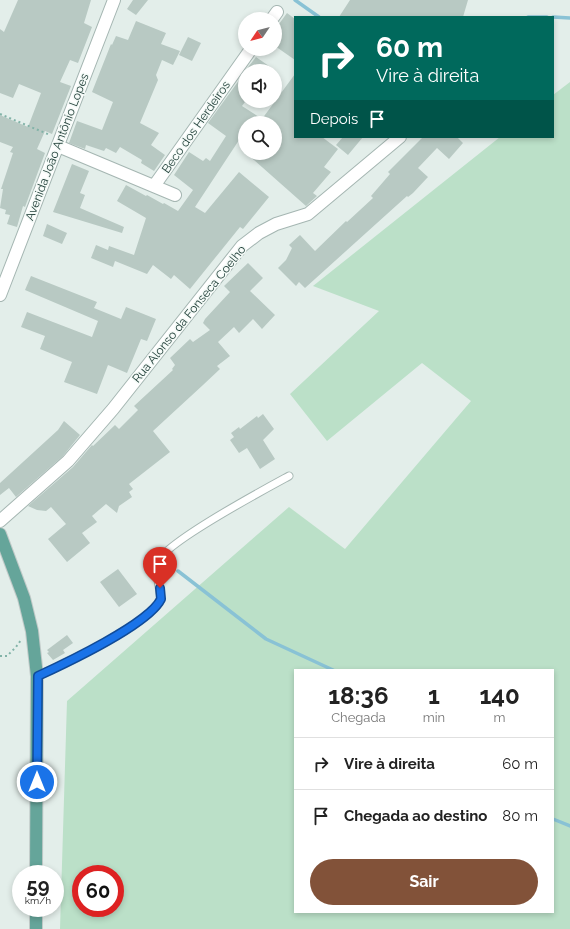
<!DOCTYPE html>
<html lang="pt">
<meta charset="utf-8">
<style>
body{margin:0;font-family:Raleway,sans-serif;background:#f6f6f6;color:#222;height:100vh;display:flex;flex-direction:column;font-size:15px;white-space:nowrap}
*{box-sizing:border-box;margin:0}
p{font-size:13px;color:#767676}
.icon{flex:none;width:22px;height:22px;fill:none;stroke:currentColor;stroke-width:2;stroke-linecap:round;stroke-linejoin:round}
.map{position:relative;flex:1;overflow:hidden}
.sheet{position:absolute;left:294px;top:669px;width:260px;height:244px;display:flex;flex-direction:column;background:#fff;border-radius:0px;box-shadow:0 2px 6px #0003}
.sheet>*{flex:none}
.top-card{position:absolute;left:294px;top:16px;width:260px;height:122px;border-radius:0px;box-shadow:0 2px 6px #0003;background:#00695c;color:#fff;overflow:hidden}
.needle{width:26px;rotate:235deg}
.controls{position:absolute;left:238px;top:12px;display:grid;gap:8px}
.controls a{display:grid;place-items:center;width:44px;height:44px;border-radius:50%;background:#fff;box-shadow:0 2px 6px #0003;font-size:20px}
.speed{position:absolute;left:12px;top:865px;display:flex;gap:8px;font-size:20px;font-weight:700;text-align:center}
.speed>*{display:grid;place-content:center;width:52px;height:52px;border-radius:50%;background:#fff;box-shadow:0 2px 6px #0003;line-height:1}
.speed small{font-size:10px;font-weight:400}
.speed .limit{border:6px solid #d22;background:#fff;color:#111}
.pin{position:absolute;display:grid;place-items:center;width:34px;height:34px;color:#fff;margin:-41px -17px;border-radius:50% 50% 50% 0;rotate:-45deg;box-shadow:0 0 4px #0007}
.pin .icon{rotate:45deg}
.me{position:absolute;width:44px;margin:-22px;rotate:0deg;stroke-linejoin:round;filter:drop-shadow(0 0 3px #0008)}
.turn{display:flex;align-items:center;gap:14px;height:84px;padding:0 16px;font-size:18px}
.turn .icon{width:52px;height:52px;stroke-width:2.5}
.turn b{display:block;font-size:28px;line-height:34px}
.then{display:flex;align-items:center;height:38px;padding:0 16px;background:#0003;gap:8px;font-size:15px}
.eta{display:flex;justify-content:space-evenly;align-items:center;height:68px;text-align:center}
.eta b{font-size:24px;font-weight:700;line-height:28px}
.cta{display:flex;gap:8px;margin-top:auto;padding:8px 16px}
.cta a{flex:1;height:46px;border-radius:24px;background:#825239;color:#fff;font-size:16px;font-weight:700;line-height:46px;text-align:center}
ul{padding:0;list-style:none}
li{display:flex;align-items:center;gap:12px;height:52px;padding:0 16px;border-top:1px solid #e0e0e0}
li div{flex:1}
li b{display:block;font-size:15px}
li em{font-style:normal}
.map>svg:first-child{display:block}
</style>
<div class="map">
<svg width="570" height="929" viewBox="0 0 570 929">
<rect width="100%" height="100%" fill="#e3eeea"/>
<path fill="#bbe0c8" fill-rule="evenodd" d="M 570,82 L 570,929 L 60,929 L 67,701 L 289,507 L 345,549 L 471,401 L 422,363 L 327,441 L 290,394 L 379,311 L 313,286 L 500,137 L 553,137 L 553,95 ZM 295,670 L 553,670 L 553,912 L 295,912 ZM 81,874 L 115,874 L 115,908 L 81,908 Z"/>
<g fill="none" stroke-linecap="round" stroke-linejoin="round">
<path stroke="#89c2d5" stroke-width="3.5" d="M 295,0 L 319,17
M 528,17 L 547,17
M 553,17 L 570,18
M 178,571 L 266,639 L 333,670
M 553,819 L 570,826"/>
</g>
<path fill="#b8c9c3" d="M 18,0 L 91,0 L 84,23 L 92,27 L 78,63 L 70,60 L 60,82 L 71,86 L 52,134 L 45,131 L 37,149 L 45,153 L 25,207 L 23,206 L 17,227 L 7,224 L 10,215 L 5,214 L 6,210 L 0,208 L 3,189 L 1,189 L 13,153 L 10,152 L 13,147 L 0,142 L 0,115 L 28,127 L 41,93 L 19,84 L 13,98 L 0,93 L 0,29 L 4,32 Z
M 133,0 L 148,0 L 136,15 L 127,9 Z
M 350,0 L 468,0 L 463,17 L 339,17 Z
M 287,13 L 295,19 L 295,60 L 275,46 L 275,26 L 279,24 Z
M 136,21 L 166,33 L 161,44 L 180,51 L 173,65 L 162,60 L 156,75 L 158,80 L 140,123 L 159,133 L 151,145 L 165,155 L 154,171 L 141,163 L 142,160 L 120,147 L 116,153 L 106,148 L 104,151 L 86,145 L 85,149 L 69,143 L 77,121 L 102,130 L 113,102 L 92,92 L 111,44 L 112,45 L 116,36 L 128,40 Z
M 188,37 L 201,43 L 192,61 L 179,55 Z
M 256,57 L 276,71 L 245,71 Z
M 245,72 L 245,102 L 242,106 L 262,119 L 295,74 L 295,137 L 322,137 L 338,149 L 324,167 L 331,172 L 313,193 L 317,196 L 306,206 L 246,153 L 275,153 L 275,123 L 245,123 L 245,131 L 195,207 L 205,213 L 239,172 L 269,197 L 243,229 L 240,227 L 190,289 L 174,275 L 171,279 L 153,265 L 147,274 L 115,261 L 113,267 L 91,258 L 96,245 L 108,250 L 109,246 L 134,255 L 146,218 L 117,201 L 126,185 L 146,196 L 147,195 L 163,204 L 164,203 L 178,211 L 193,190 L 174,175 L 189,152 L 203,161 L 206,158 L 210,161 L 226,136 L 208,123 Z
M 343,137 L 363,137 L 348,155 L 336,145 Z
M 423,137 L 457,137 L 463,143 L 449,159 L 437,148 L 418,168 L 428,177 L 413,193 L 408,197 L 407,196 L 305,288 L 299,282 L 296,286 L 278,268 L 286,260 L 292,248 L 289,245 L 300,235 L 315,251 L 346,221 L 347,222 L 373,198 L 371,196 L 390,174 L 388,172 Z
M 72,164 L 89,171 L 80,193 L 85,195 L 80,208 L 124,227 L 122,233 L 53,212 Z
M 47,224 L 67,233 L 62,244 L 43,236 Z
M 248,263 L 263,278 L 250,291 L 275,315 L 262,329 L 253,319 L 239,333 L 234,327 L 218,342 L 230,356 L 217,366 L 220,369 L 203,385 L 153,431 L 170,452 L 129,484 L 133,489 L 129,492 L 132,497 L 119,506 L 117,513 L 106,504 L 92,516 L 97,522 L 82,533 L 90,543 L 67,562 L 48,539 L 66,524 L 51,507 L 46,511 L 37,510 L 28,506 L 73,467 L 92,445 L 93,446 L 115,425 L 119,429 L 138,410 L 134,406 L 173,370 L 172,369 L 175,365 L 170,358 L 190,339 L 193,342 L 210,330 L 203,323 L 205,319 L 230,292 L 224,286 Z
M 31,276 L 97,302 L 94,308 L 121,319 L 126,307 L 156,319 L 147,341 L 141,339 L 127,373 L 108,365 L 97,394 L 64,382 L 72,362 L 40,349 L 45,336 L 21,327 L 27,312 L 92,337 L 98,321 L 25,290 Z
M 263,414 L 274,429 L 263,440 L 275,459 L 260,469 L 247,448 L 239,453 L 230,440 L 234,437 L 231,433 L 239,427 L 240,429 L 257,416 L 258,418 Z
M 64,421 L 80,435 L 63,456 L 16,497 L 9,488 L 0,495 L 0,483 L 58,430 Z
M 118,569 L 137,594 L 119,607 L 100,582 Z
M 67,635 L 73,643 L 63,650 L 65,653 L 53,660 L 47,653 L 49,652 L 47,650 Z"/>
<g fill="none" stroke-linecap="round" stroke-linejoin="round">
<defs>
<path id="service" d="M 37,676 C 65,664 149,624 161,599 C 160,588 155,573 158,562 C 164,543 267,488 289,476"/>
<path id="minor" d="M 272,19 L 277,12
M 58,146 L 175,195
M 154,186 L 251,49
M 0,295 L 114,0
M 0,521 L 68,461 L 113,409 L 242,246 L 259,233 L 276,224 L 308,214 L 400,137"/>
<path id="primary" d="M 0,534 L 24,598 L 32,631 L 37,676 L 36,874
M 36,929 L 36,908"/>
</defs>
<use href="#service" stroke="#a5b6b2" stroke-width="9"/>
<use href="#minor" stroke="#a5b6b2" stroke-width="14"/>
<use href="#primary" stroke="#c1cac8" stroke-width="14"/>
<path stroke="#82b3a8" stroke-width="2" stroke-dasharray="2 3" stroke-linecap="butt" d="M 0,114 L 50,135
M 0,656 L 7,656 L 16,647 L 21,640"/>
<use href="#service" stroke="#fff" stroke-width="7"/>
<use href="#minor" stroke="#fff" stroke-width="12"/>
<use href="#primary" stroke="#65a59a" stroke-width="12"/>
</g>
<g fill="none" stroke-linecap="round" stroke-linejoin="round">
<defs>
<path id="route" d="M 37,782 L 38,676 C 64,664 149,624 161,599 L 160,588"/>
</defs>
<use href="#route" stroke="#114b97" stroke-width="10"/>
<use href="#route" stroke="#1a73e8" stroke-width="7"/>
</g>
<g text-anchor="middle" stroke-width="3" stroke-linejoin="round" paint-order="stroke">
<g font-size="12" fill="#22403a" stroke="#f4faf7">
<text transform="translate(196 127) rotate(-55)" y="4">Beco dos Herdeiros</text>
<text transform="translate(57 147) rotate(-69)" y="4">Avenida João Antônio Lopes</text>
<text transform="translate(189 314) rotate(-51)" y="4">Rua Alonso da Fonseca Coelho</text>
</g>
</g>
</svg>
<div class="controls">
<a><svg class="needle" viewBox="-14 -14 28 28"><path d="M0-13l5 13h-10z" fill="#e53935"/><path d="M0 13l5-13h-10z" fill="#767676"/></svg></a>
<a><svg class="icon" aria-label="sound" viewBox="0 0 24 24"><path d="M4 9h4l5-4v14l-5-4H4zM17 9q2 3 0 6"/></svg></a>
<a><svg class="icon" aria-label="search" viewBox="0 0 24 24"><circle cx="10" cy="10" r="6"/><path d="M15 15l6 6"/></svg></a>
</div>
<div class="speed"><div>59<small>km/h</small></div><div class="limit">60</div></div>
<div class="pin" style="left:160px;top:588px;background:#d93025"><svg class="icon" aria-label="arrive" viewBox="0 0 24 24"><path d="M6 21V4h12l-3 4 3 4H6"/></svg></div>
<svg class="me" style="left:37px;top:782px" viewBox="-20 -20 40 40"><circle r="17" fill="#1a73e8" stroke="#fff" stroke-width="3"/><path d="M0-11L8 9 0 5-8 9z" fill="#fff"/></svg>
<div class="top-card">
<div class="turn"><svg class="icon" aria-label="right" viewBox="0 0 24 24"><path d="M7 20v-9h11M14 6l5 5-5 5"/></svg><div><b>60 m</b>Vire à direita</div></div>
<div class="then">Depois<svg class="icon" aria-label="arrive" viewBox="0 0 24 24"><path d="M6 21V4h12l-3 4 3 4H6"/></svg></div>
</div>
<section class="sheet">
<div class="eta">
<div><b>18:36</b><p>Chegada</p></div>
<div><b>1</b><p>min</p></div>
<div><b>140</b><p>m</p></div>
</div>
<ul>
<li><svg class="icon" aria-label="right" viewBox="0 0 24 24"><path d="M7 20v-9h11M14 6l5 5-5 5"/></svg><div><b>Vire à direita</b></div><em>60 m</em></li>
<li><svg class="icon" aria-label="arrive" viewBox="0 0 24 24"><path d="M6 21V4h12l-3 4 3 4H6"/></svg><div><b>Chegada ao destino</b></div><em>80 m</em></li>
</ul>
<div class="cta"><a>Sair</a></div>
</section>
</div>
